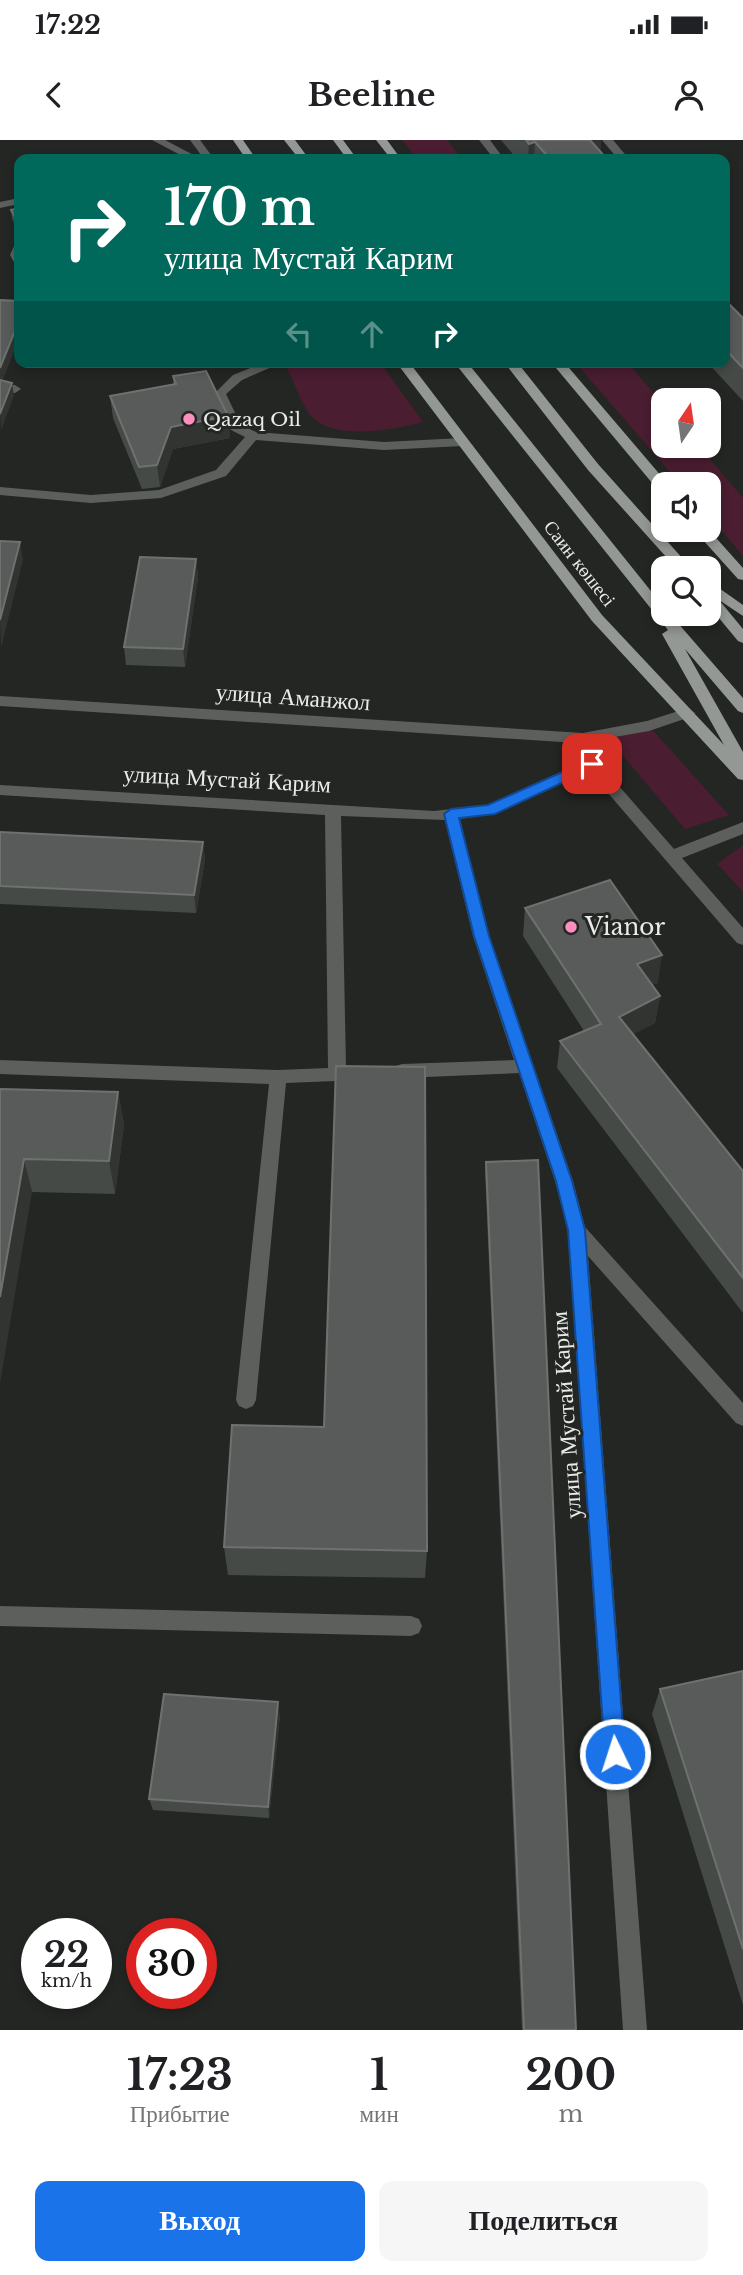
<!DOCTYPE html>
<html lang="ru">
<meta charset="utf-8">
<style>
body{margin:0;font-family:"Libre Baskerville",serif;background:#f6f6f6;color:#202124;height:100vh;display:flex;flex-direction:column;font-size:26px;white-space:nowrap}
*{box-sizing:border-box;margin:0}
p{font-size:23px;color:#757577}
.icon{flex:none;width:38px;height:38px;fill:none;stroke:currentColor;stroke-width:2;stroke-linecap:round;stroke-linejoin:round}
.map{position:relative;height:1890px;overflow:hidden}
.sheet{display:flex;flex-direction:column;background:#fff;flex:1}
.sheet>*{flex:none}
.hud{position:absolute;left:14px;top:14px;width:716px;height:214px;border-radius:14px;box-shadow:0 4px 10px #0003;background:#00695c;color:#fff;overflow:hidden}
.needle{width:46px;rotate:13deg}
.tools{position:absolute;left:651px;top:248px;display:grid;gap:14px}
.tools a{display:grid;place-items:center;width:70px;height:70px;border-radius:14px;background:#fff;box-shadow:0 4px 10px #0003;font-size:35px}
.speed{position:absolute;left:21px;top:1778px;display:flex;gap:14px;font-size:35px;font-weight:700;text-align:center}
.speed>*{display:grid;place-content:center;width:91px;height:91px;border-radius:50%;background:#fff;box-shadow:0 4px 10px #0003;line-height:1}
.speed small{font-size:18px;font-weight:400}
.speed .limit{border:10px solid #d22;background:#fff;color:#111}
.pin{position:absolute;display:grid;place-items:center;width:60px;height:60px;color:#fff;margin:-30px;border-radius:14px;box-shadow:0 4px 10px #0006}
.me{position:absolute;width:77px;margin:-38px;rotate:356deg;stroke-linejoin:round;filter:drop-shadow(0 0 5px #0008)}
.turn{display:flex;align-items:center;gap:24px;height:147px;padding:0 35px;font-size:32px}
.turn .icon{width:91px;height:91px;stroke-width:2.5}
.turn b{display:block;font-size:49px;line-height:60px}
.lanes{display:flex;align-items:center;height:66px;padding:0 35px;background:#0003;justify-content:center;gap:35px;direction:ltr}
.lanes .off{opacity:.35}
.eta{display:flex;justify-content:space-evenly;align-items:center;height:119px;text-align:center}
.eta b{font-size:42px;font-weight:700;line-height:49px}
.button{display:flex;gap:14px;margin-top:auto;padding:14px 35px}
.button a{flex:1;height:80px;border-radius:14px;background:#1a73e8;color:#fff;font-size:28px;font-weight:700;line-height:80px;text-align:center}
.button a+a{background:#f6f6f6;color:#202124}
.status{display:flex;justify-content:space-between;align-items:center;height:49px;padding:0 35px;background:#fff;direction:ltr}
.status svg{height:19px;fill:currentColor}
header{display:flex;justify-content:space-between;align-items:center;height:91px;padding:0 35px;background:#fff;font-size:32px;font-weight:700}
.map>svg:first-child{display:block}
</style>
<div class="status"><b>17:22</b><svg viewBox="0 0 49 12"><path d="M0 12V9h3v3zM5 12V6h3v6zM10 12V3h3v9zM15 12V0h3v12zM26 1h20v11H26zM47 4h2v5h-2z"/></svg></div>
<header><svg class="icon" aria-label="back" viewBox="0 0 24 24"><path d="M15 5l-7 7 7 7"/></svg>Beeline<svg class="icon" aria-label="person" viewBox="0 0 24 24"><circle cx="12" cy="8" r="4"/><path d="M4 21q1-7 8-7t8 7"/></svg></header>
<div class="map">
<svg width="743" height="1890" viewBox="0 0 743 1890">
<rect width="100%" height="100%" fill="#232623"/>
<path fill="#4a1d31" d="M 402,0 L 447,0 L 462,19 L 417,19 Z
M 303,222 L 380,222 L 423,282 C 395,290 332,301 311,276 C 300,262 294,241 286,226 Z
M 575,222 L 627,222 L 663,264 L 663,306 L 699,306 L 743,358 L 743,416 L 709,376 L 709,345 L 681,345 Z
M 649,586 L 729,675 L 685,689 L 605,595 Z
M 743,705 L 743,752 L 717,724 Z"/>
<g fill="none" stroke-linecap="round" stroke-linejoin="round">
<path fill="#5d5f5d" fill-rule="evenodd" d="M 152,0 L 165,0 L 201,19 L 188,19 Z
M 190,0 L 200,0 L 214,19 L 204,19 Z
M 479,0 L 490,0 L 504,19 L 494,19 Z
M 602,0 L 613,0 L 629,19 L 618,19 Z
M 19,58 L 19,64 L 0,68 L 0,62 Z
M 19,103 L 19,125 L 15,124 L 10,115 L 15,104 Z
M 265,222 L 283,222 L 242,240 L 226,254 L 241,285 L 256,292 L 384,302 L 462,298 L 468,302 L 462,306 L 384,310 L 256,300 L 226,336 L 161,358 L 91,363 L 0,355 L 0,347 L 91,355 L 159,350 L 216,330 L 245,297 L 231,290 L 214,254 L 233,235 Z
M 0,244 L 15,245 L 21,249 L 15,253 L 0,252 Z
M 0,556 L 583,593 L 647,581 L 688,568 L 695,573 L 693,576 L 649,591 L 592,601 L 598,622 L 674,709 L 743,682 L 743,694 L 682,718 L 743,788 L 743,805 L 737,803 L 589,631 L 495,674 L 460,679 L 489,796 L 573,1041 L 585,1087 L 743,1263 L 743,1286 L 736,1283 L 588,1116 L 647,1890 L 623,1890 L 568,1090 L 555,1041 L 519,933 L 402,938 L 396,936 L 393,931 L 396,926 L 402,924 L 514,920 L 473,796 L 445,680 L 341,676 L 346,927 L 366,928 L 369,933 L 366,938 L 360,940 L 286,943 L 256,1260 L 253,1266 L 246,1269 L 239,1266 L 236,1260 L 269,944 L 0,934 L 0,920 L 278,930 L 328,928 L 325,675 L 0,655 L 0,645 L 434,671 L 487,665 L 583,622 L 577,603 L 0,566 Z
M 0,1466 L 411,1476 L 419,1479 L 422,1486 L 419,1493 L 411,1496 L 0,1486 Z"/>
<path fill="#949895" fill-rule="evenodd" d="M 233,0 L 243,0 L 256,19 L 246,19 Z
M 284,0 L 295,0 L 309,19 L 299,19 Z
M 333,0 L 343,0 L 357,19 L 347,19 Z
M 376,0 L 387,0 L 401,19 L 391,19 Z
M 396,222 L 409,222 L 602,475 L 724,605 L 662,494 L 668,490 L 454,222 L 467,222 L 663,466 L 663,474 L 670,474 L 743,558 L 743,573 L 738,571 L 685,509 L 743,612 L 743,640 L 738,639 L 592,481 Z
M 504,222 L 517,222 L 598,324 L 692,429 L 677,429 L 588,330 Z
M 551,222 L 564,222 L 668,344 L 663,345 L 663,351 L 658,350 Z
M 694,390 L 709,390 L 743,428 L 743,440 L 738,439 Z
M 709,441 L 743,465 L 743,476 L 719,460 L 743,489 L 743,503 L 738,501 L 709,466 Z"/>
</g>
<path fill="#464a47" d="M 501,0 L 601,0 L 600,12 L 607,19 L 517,19 Z
M 19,68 L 19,92 L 12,79 L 11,70 Z
M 724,159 L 743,178 L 743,261 L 707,222 L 724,222 Z
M 173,236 L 228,276 L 230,298 L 173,309 L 160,347 L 142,349 L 113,278 L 110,256 L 173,245 Z
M 196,419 L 198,437 L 185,527 L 126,525 L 124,507 Z
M 0,692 L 203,702 L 205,720 L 196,773 L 0,764 Z
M 525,768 L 658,843 L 652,844 L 660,856 L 655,883 L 633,894 L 743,1031 L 743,1173 L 557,928 L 560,901 L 584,891 L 523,796 Z
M 0,949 L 118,952 L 124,985 L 115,1054 L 32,1052 Z
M 486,1022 L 576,1890 L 522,1890 L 485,1031 Z
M 224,1407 L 427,1411 L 425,1438 L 228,1435 Z
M 743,1531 L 743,1865 L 652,1574 L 660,1549 Z
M 280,1575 L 269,1678 L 153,1670 L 149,1659 Z"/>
<path fill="#313431" d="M 585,0 L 601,0 L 600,19 Z
M 535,2 L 534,19 L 528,19 L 529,4 Z
M 19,181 L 19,199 L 2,242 L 0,243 L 0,228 Z
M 12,243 L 14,256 L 1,290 L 0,274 Z
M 228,276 L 230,298 L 173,309 L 160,347 L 157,325 L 171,287 Z
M 20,402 L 23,420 L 1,508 L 0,480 Z
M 196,419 L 198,437 L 185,527 L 183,509 Z
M 203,702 L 205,720 L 196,773 L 194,755 Z
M 662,815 L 658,843 L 632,851 L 637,824 Z
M 660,856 L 655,883 L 615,904 L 619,877 Z
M 118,952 L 124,985 L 115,1054 L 109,1021 Z
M 24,1019 L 32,1052 L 0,1244 L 0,1157 Z
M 278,1562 L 280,1575 L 269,1678 L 268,1667 Z"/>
<path fill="#585b59" stroke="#6e726f" stroke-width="2" d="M 526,0 L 590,0 L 607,19 L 550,19 L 535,2 L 529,4 Z
M 19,68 L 19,85 L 11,70 Z
M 724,159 L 743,178 L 743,228 L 724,208 Z
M 0,160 L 19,161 L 19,181 L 0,228 Z
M 206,231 L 228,276 L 171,287 L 157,325 L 139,327 L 110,256 L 176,244 L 173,236 Z
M 0,240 L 12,243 L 0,274 Z
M 0,401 L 20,402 L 0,480 Z
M 140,417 L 196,419 L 183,509 L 124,507 Z
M 0,692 L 203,702 L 194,755 L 0,746 Z
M 610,740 L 662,815 L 637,824 L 660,856 L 619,877 L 743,1031 L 743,1138 L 560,901 L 601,884 L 525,768 Z
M 336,926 L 425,927 L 427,1411 L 224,1407 L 232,1285 L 324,1287 Z
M 0,949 L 118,952 L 109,1021 L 24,1019 L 0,1157 Z
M 538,1020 L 576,1890 L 524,1890 L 486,1022 Z
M 743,1531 L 743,1809 L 660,1549 Z
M 164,1554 L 278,1562 L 268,1667 L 149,1659 Z"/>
<path fill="#1a73e8" stroke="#114b97" stroke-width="2" d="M 592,619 L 596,621 L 596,627 L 495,674 L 459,678 L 489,796 L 572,1041 L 585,1090 L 625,1614 L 622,1621 L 615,1624 L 608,1621 L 605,1614 L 568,1090 L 556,1041 L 474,796 L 444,674 L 451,669 L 488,665 Z"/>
<g fill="#fe8ebd" stroke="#232623" stroke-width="2.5">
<circle cx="189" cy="279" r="7"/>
<circle cx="571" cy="787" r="7"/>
</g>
<g text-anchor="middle" stroke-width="6" stroke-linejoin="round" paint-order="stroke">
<g font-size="19" fill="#e9ebe9" stroke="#232623" text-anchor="start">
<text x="203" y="286">Qazaq Oil</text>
</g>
<g font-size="19" fill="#e9ebe9" stroke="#232623">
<text transform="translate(580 423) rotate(52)" y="7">Саин көшесі</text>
</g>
<g font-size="23" fill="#e9ebe9" stroke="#232623">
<text transform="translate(293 557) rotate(4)" y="8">улица Аманжол</text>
<text transform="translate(227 639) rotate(3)" y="8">улица Мустай Карим</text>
<text transform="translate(566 1275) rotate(-94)" y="8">улица Мустай Карим</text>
</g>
<g font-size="23" fill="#e9ebe9" stroke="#232623" text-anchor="start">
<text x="585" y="795">Vianor</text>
</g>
</g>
</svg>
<div class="tools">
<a><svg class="needle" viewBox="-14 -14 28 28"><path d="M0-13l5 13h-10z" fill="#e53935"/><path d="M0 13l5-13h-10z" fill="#757577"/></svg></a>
<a><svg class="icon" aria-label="sound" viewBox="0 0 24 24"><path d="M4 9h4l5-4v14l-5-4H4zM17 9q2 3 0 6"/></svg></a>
<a><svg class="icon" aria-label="search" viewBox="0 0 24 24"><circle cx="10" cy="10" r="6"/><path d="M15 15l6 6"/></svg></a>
</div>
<div class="speed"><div>22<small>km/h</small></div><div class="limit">30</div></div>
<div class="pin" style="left:592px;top:624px;background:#d93025"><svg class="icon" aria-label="arrive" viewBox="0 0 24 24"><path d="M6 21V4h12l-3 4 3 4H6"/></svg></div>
<svg class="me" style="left:615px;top:1614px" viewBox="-20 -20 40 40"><circle r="17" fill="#1a73e8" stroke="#fff" stroke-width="3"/><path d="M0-11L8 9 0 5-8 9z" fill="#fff"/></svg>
<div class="hud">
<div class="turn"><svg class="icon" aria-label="right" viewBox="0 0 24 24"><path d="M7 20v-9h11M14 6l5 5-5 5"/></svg><div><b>170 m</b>улица Мустай Карим</div></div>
<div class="lanes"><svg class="icon off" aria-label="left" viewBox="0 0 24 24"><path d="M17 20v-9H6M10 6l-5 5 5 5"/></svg><svg class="icon off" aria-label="ahead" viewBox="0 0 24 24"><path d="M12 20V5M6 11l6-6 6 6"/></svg><svg class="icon" aria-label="right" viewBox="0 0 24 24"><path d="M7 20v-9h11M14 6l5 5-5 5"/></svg></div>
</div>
</div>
<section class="sheet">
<div class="eta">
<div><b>17:23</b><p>Прибытие</p></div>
<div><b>1</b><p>мин</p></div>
<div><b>200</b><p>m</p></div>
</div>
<div class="button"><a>Выход</a><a>Поделиться</a></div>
</section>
